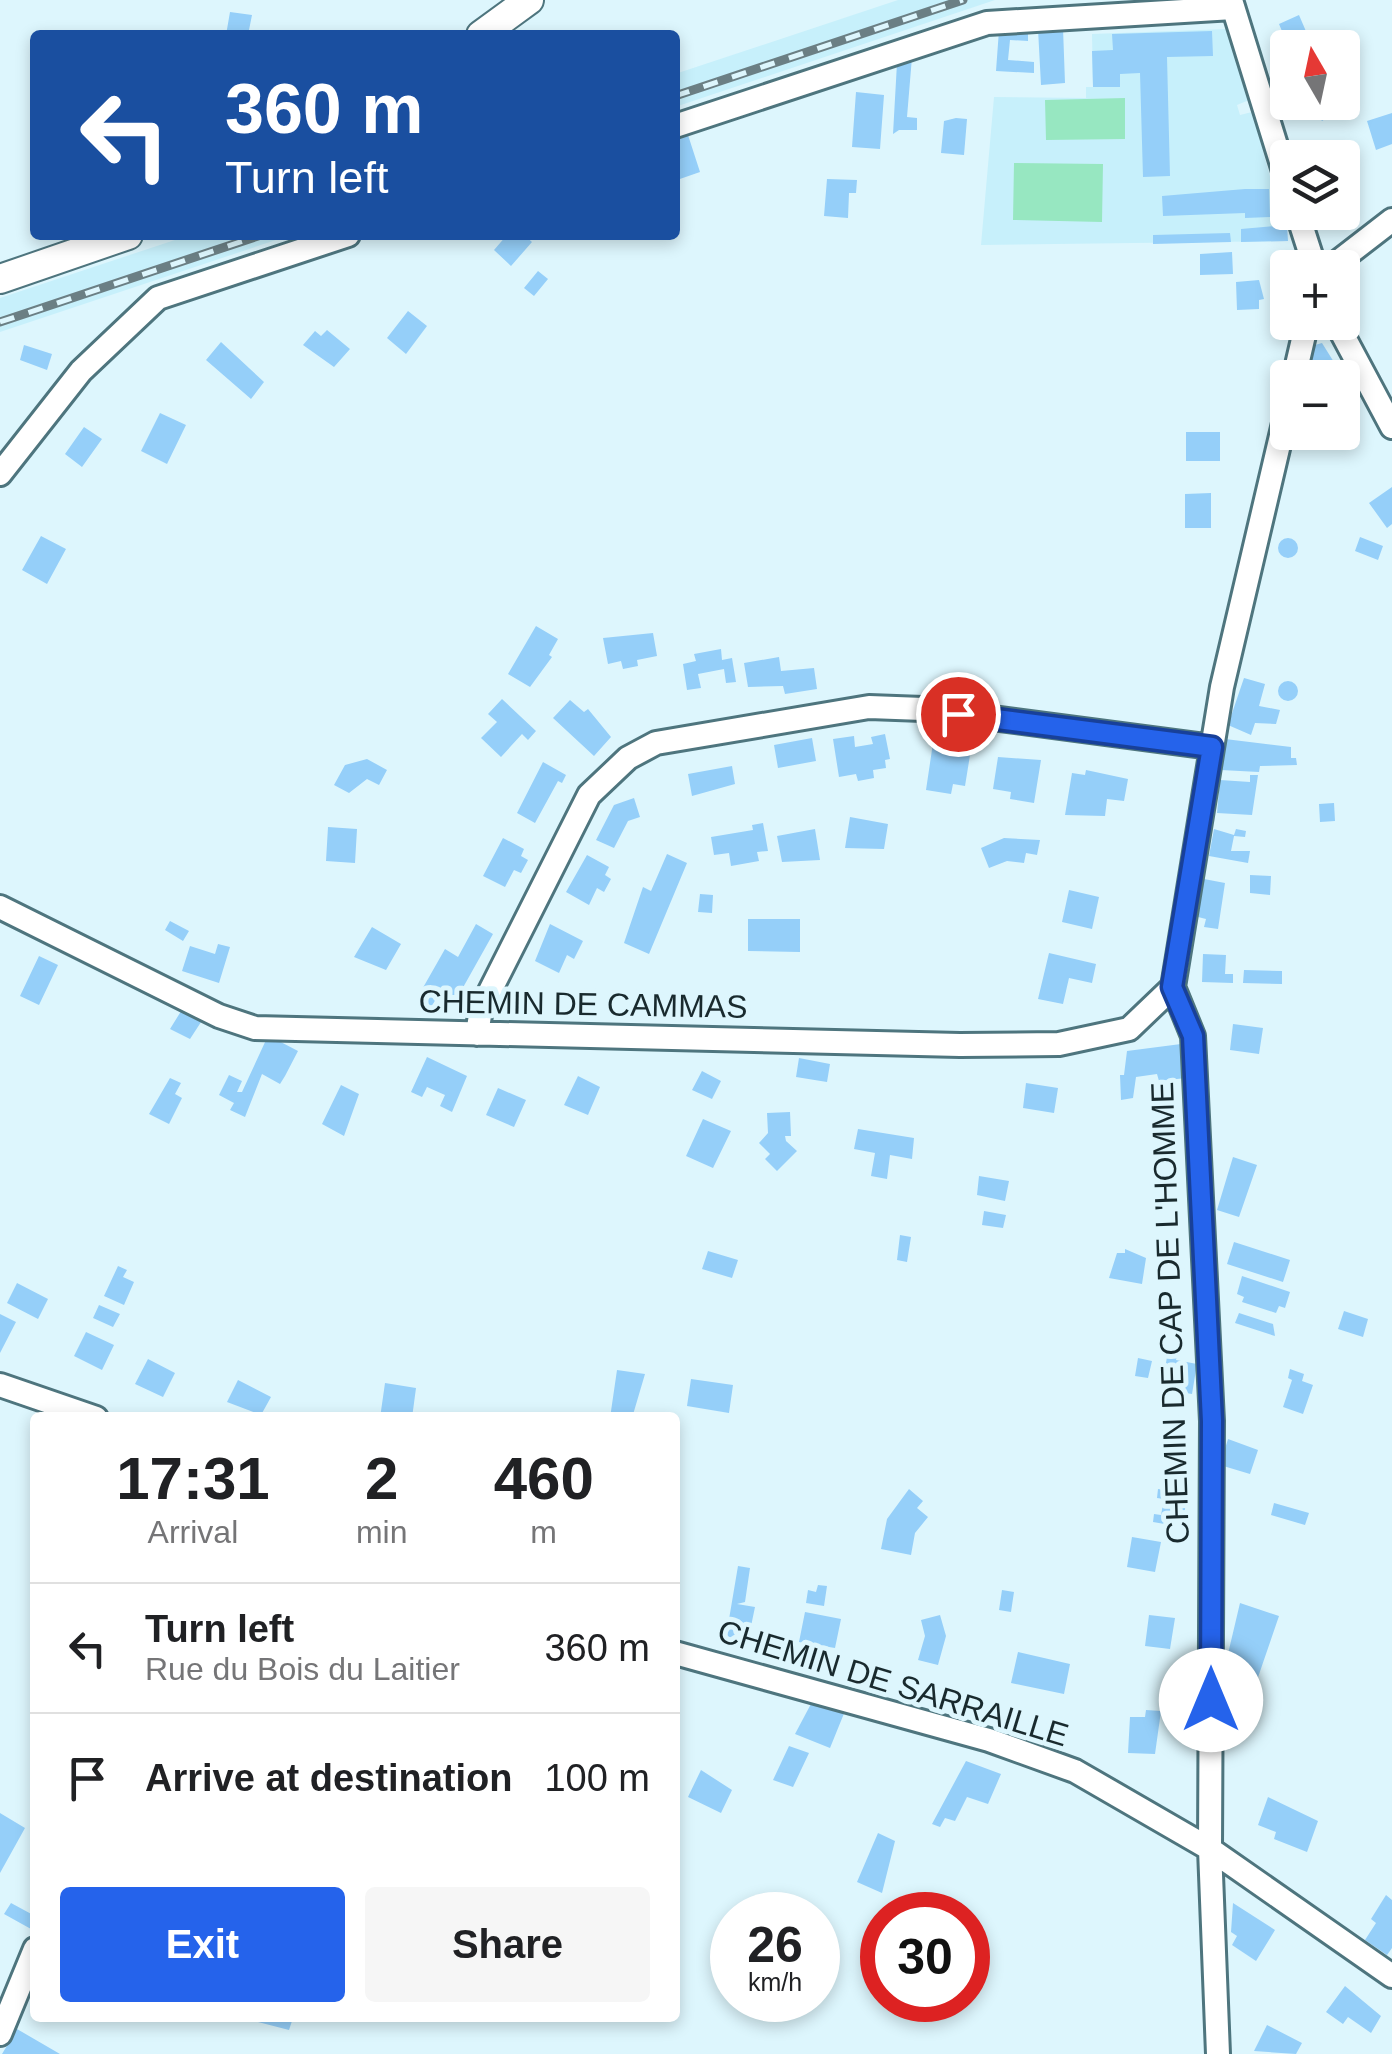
<!DOCTYPE html>
<meta charset="utf-8">
<style>
body{margin:0;font-family:Arial,sans-serif;background:#f6f6f6;color:#202124;height:100vh;display:flex;flex-direction:column;font-size:38px;white-space:nowrap}
*{box-sizing:border-box;margin:0}
p{font-size:32px;color:#757577}
.icon{flex:none;width:55px;height:55px;fill:none;stroke:currentColor;stroke-width:2;stroke-linecap:round;stroke-linejoin:round}
.map{position:relative;flex:1;overflow:hidden}
.panel{position:absolute;left:30px;top:1412px;width:650px;height:610px;display:flex;flex-direction:column;background:#fff;border-radius:10px;box-shadow:0 5px 15px #0003}
.panel>*{flex:none}
.guide{position:absolute;left:30px;top:30px;width:650px;height:210px;border-radius:10px;box-shadow:0 5px 15px #0003;background:#1a4fa0;color:#fff;overflow:hidden}
.needle{width:65px;rotate:351deg}
.buttons{position:absolute;left:1270px;top:30px;display:grid;gap:20px}
.buttons a{display:grid;place-items:center;width:90px;height:90px;border-radius:10px;background:#fff;box-shadow:0 5px 15px #0003;font-size:50px}
.speed{position:absolute;left:710px;top:1892px;display:flex;gap:20px;font-size:50px;font-weight:700;text-align:center}
.speed>*{display:grid;place-content:center;width:130px;height:130px;border-radius:50%;background:#fff;box-shadow:0 5px 15px #0003;line-height:1}
.speed small{font-size:25px;font-weight:400}
.speed .limit{border:15px solid #d22;background:#fff;color:#111}
.pin{position:absolute;display:grid;place-items:center;width:85px;height:85px;color:#fff;margin:-42px;border:5px solid #fff;border-radius:50%;box-shadow:0 2px 10px #0007}
.me{position:absolute;width:110px;margin:-55px;rotate:0deg;stroke-linejoin:round;filter:drop-shadow(0 0 8px #0008)}
.turn{display:flex;align-items:center;gap:35px;height:210px;padding:0 30px;font-size:45px}
.turn .icon{width:130px;height:130px;stroke-width:2.5}
.turn b{display:block;font-size:70px;line-height:85px}
.eta{display:flex;justify-content:space-evenly;align-items:center;height:170px;text-align:center}
.eta b{font-size:60px;font-weight:700;line-height:70px}
.action{display:flex;gap:20px;margin-top:auto;padding:20px 30px}
.action a{flex:1;height:115px;border-radius:10px;background:#2563eb;color:#fff;font-size:40px;font-weight:700;line-height:115px;text-align:center}
.action a+a{background:#f6f6f6;color:#202124}
ul{padding:0;list-style:none}
li{display:flex;align-items:center;gap:30px;height:130px;padding:0 30px;border-top:2px solid #e0e0e0}
li div{flex:1}
li b{display:block;font-size:38px}
li em{font-style:normal}
.map>svg:first-child{display:block}
</style>
<div class="map">
<svg width="1392" height="2054" viewBox="0 0 1392 2054">
<rect width="100%" height="100%" fill="#ddf6fd"/>
<path fill="#c7f0fb" d="M 898,0 L 995,0 L 675,107 L 675,74 Z
M 1227,29 L 1249,100 L 1237,105 L 1240,115 L 1252,112 L 1288,241 L 981,245 L 994,97 L 1086,98 L 1086,87 L 1093,87 L 1092,34 Z
M 190,235 L 291,235 L 0,332 L 0,298 Z"/>
<path fill="#97e7c1" d="M 1125,98 L 1125,139 L 1046,140 L 1045,100 Z
M 1014,163 L 1103,164 L 1102,222 L 1013,220 Z"/>
<path fill="#95cff9" d="M 230,12 L 252,15 L 248,35 L 226,35 Z
M 1299,15 L 1311,43 L 1289,48 L 1279,24 Z
M 1063,28 L 1065,83 L 1041,85 L 1038,29 Z
M 1028,29 L 1028,41 L 1010,40 L 1008,60 L 1034,62 L 1034,73 L 996,71 L 999,30 Z
M 1212,31 L 1213,56 L 1167,57 L 1170,176 L 1143,177 L 1140,73 L 1120,74 L 1120,87 L 1093,87 L 1092,51 L 1113,50 L 1112,34 Z
M 912,57 L 907,117 L 917,118 L 917,130 L 899,130 L 893,134 L 897,63 Z
M 856,92 L 884,95 L 880,149 L 852,147 Z
M 1309,102 L 1338,102 L 1342,107 L 1322,121 Z
M 1392,113 L 1392,144 L 1376,150 L 1367,121 Z
M 956,118 L 967,119 L 964,155 L 941,153 L 944,121 Z
M 688,135 L 700,172 L 677,180 L 675,139 Z
M 1350,162 L 1360,194 L 1342,200 L 1342,164 Z
M 827,179 L 857,180 L 856,193 L 849,193 L 848,218 L 824,216 Z
M 1245,189 L 1269,189 L 1270,217 L 1245,218 L 1245,213 L 1163,216 L 1162,196 Z
M 1287,225 L 1288,241 L 1241,242 L 1241,229 Z
M 1230,233 L 1231,242 L 1153,244 L 1153,235 Z
M 507,235 L 524,235 L 532,242 L 511,266 L 494,250 Z
M 1232,252 L 1233,274 L 1200,275 L 1200,254 Z
M 538,271 L 548,279 L 534,296 L 524,288 Z
M 1259,280 L 1264,299 L 1259,300 L 1259,309 L 1237,310 L 1236,282 Z
M 408,311 L 427,326 L 406,354 L 387,338 Z
M 327,330 L 350,349 L 334,367 L 303,345 L 315,331 L 321,336 Z
M 221,342 L 264,382 L 251,399 L 206,360 Z
M 1322,343 L 1342,375 L 1341,378 L 1306,378 L 1315,345 Z
M 24,345 L 52,354 L 47,370 L 20,360 Z
M 160,413 L 186,425 L 167,464 L 141,451 Z
M 84,427 L 102,439 L 82,467 L 65,454 Z
M 1186,432 L 1220,432 L 1220,461 L 1186,461 Z
M 1392,487 L 1392,524 L 1387,528 L 1369,503 Z
M 1211,493 L 1211,528 L 1185,528 L 1185,494 Z
M 41,536 L 66,549 L 47,584 L 22,570 Z
M 1360,537 L 1383,546 L 1378,560 L 1355,551 Z
M1278 548a10 10 0 1 1 20 0a10 10 0 1 1-20 0Z
M 536,626 L 558,639 L 549,655 L 552,657 L 530,687 L 508,674 Z
M 653,633 L 657,656 L 637,660 L 638,666 L 623,669 L 621,661 L 608,664 L 603,638 Z
M 721,649 L 722,660 L 732,658 L 736,682 L 726,683 L 724,669 L 698,674 L 701,688 L 687,690 L 683,664 L 696,661 L 694,654 Z
M 779,657 L 781,671 L 814,668 L 817,689 L 785,694 L 783,686 L 748,687 L 744,663 Z
M 1244,678 L 1265,684 L 1259,706 L 1280,710 L 1276,724 L 1255,723 L 1251,735 L 1228,725 Z
M1278 691a10 10 0 1 1 20 0a10 10 0 1 1-20 0Z
M 502,699 L 536,731 L 528,740 L 522,734 L 501,757 L 481,738 L 497,722 L 488,714 Z
M 570,700 L 584,712 L 588,709 L 611,737 L 594,756 L 553,718 Z
M 885,734 L 890,759 L 885,760 L 886,768 L 873,770 L 874,778 L 858,781 L 856,774 L 839,777 L 833,739 L 854,736 L 855,747 L 873,744 L 871,737 Z
M 812,738 L 816,761 L 778,768 L 774,745 Z
M 1225,739 L 1291,747 L 1291,758 L 1296,758 L 1297,765 L 1260,766 L 1259,772 L 1221,770 Z
M 933,743 L 971,749 L 965,786 L 953,784 L 951,794 L 926,790 Z
M 998,757 L 1041,760 L 1034,803 L 1010,799 L 1011,792 L 993,789 Z
M 367,759 L 387,770 L 379,785 L 367,779 L 349,793 L 334,785 L 345,765 Z
M 543,762 L 566,775 L 562,783 L 558,781 L 535,823 L 517,813 Z
M 732,766 L 735,784 L 692,796 L 688,774 Z
M 1086,770 L 1128,779 L 1124,801 L 1107,799 L 1105,816 L 1065,815 L 1072,773 L 1085,775 Z
M 1250,775 L 1258,775 L 1252,815 L 1217,813 L 1220,780 L 1250,782 Z
M 634,798 L 640,817 L 628,821 L 614,848 L 596,840 L 614,805 Z
M 1334,803 L 1335,821 L 1320,822 L 1319,804 Z
M 850,817 L 888,824 L 884,849 L 845,848 Z
M 763,823 L 768,851 L 757,852 L 759,861 L 731,866 L 729,853 L 714,855 L 711,837 L 753,830 L 752,825 Z
M 328,827 L 357,829 L 355,863 L 326,861 Z
M 815,829 L 820,860 L 782,862 L 777,836 Z
M 1214,829 L 1234,835 L 1236,829 L 1246,831 L 1245,837 L 1234,836 L 1231,851 L 1250,851 L 1248,863 L 1209,856 Z
M 503,838 L 524,849 L 521,856 L 528,860 L 521,873 L 514,870 L 505,887 L 483,876 Z
M 1004,838 L 1040,840 L 1037,855 L 1026,853 L 1024,863 L 1007,861 L 989,868 L 981,848 Z
M 667,854 L 687,863 L 649,954 L 624,943 L 643,887 L 651,891 Z
M 587,855 L 609,867 L 605,875 L 611,879 L 604,892 L 597,888 L 589,905 L 566,892 Z
M 1250,875 L 1271,876 L 1270,895 L 1250,893 Z
M 1204,879 L 1225,883 L 1218,929 L 1204,927 L 1206,919 L 1198,917 Z
M 1069,890 L 1099,897 L 1092,929 L 1062,922 Z
M 700,894 L 713,895 L 712,913 L 698,912 Z
M 748,919 L 800,919 L 800,952 L 748,951 Z
M 170,921 L 189,931 L 183,941 L 165,930 Z
M 476,924 L 493,934 L 456,1000 L 440,991 L 431,1008 L 416,1000 L 445,949 L 458,957 Z
M 550,924 L 583,941 L 574,959 L 567,955 L 559,973 L 535,961 Z
M 372,927 L 401,944 L 386,970 L 354,957 Z
M 218,944 L 230,947 L 219,983 L 182,971 L 190,946 L 215,954 Z
M 1049,953 L 1096,964 L 1092,983 L 1069,978 L 1063,1004 L 1038,999 Z
M 1203,954 L 1226,955 L 1225,974 L 1233,974 L 1233,983 L 1202,982 Z
M 39,956 L 58,965 L 39,1005 L 20,996 Z
M 1244,970 L 1282,971 L 1282,984 L 1243,983 Z
M 183,1008 L 203,1019 L 190,1039 L 170,1029 Z
M 1233,1024 L 1263,1028 L 1259,1054 L 1230,1050 Z
M 275,1039 L 298,1051 L 285,1076 L 280,1084 L 262,1074 L 245,1117 L 230,1110 L 234,1103 L 219,1095 L 229,1075 L 242,1081 L 237,1092 L 242,1092 L 266,1040 Z
M 1181,1044 L 1186,1078 L 1159,1081 L 1157,1074 L 1136,1077 L 1133,1098 L 1121,1100 L 1120,1075 L 1124,1075 L 1127,1051 Z
M 427,1057 L 467,1076 L 452,1112 L 440,1106 L 445,1095 L 427,1087 L 422,1097 L 411,1092 Z
M 799,1058 L 830,1064 L 827,1082 L 796,1077 Z
M 702,1071 L 721,1081 L 712,1099 L 692,1090 Z
M 578,1076 L 600,1087 L 588,1115 L 564,1105 Z
M 170,1078 L 181,1083 L 175,1094 L 182,1098 L 169,1124 L 149,1114 Z
M 1026,1083 L 1058,1088 L 1054,1113 L 1023,1108 Z
M 341,1085 L 359,1094 L 344,1136 L 322,1124 Z
M 498,1088 L 526,1100 L 514,1127 L 486,1115 Z
M 790,1112 L 791,1136 L 785,1136 L 786,1141 L 797,1151 L 777,1171 L 765,1159 L 770,1154 L 759,1143 L 768,1133 L 767,1113 Z
M 703,1119 L 731,1131 L 713,1168 L 686,1156 Z
M 858,1129 L 914,1138 L 912,1159 L 890,1155 L 887,1179 L 871,1176 L 875,1153 L 854,1149 Z
M 1233,1157 L 1257,1165 L 1239,1217 L 1217,1210 Z
M 979,1176 L 1009,1181 L 1005,1201 L 977,1195 Z
M 984,1211 L 1006,1215 L 1003,1228 L 982,1225 Z
M 900,1235 L 911,1237 L 907,1262 L 897,1260 Z
M 1234,1242 L 1290,1260 L 1283,1282 L 1227,1264 Z
M 1125,1249 L 1146,1258 L 1142,1284 L 1109,1278 L 1117,1253 L 1125,1253 Z
M 708,1251 L 738,1260 L 732,1278 L 702,1269 Z
M 118,1266 L 127,1270 L 123,1277 L 134,1282 L 124,1305 L 104,1296 Z
M 1242,1276 L 1290,1292 L 1285,1308 L 1279,1306 L 1276,1313 L 1242,1302 L 1244,1297 L 1237,1294 Z
M 17,1283 L 48,1299 L 38,1319 L 7,1303 Z
M 99,1305 L 120,1314 L 113,1327 L 93,1318 Z
M 1344,1311 L 1368,1319 L 1363,1337 L 1338,1329 Z
M 1239,1313 L 1273,1324 L 1275,1336 L 1235,1323 Z
M 0,1314 L 16,1322 L 0,1353 Z
M 86,1332 L 114,1345 L 102,1370 L 74,1356 Z
M 1168,1350 L 1178,1351 L 1176,1360 L 1197,1364 L 1192,1394 L 1162,1389 Z
M 1138,1358 L 1152,1361 L 1148,1378 L 1135,1376 Z
M 148,1359 L 175,1373 L 163,1397 L 135,1384 Z
M 1290,1369 L 1304,1374 L 1302,1381 L 1313,1385 L 1303,1414 L 1283,1407 L 1292,1380 L 1288,1378 Z
M 617,1370 L 645,1374 L 632,1418 L 610,1418 Z
M 691,1379 L 733,1385 L 729,1413 L 687,1406 Z
M 238,1380 L 271,1397 L 261,1415 L 227,1402 Z
M 385,1383 L 416,1388 L 412,1418 L 380,1418 Z
M 1228,1439 L 1258,1450 L 1250,1474 L 1220,1465 Z
M 909,1489 L 923,1501 L 917,1508 L 928,1517 L 915,1533 L 911,1555 L 881,1549 L 887,1519 Z
M 1158,1489 L 1179,1492 L 1178,1501 L 1186,1503 L 1182,1527 L 1153,1522 L 1154,1514 L 1161,1515 L 1164,1499 L 1157,1498 Z
M 1274,1503 L 1309,1513 L 1305,1525 L 1271,1515 Z
M 1132,1537 L 1161,1542 L 1155,1572 L 1127,1567 Z
M 738,1566 L 750,1568 L 745,1602 L 737,1604 L 755,1607 L 750,1631 L 740,1630 L 739,1639 L 726,1637 Z
M 818,1585 L 827,1586 L 824,1606 L 806,1603 L 808,1590 L 816,1592 Z
M 1002,1590 L 1014,1592 L 1011,1612 L 999,1610 Z
M 1240,1603 L 1279,1616 L 1255,1686 L 1223,1675 Z
M 805,1612 L 841,1619 L 835,1648 L 799,1642 Z
M 940,1615 L 946,1636 L 938,1665 L 918,1660 L 925,1636 L 921,1620 Z
M 1149,1615 L 1175,1618 L 1170,1649 L 1145,1646 Z
M 1018,1652 L 1070,1664 L 1064,1694 L 1011,1683 Z
M 812,1702 L 845,1711 L 830,1748 L 795,1734 Z
M 1146,1710 L 1161,1711 L 1155,1754 L 1128,1753 L 1130,1717 L 1145,1717 Z
M 789,1746 L 809,1753 L 793,1787 L 773,1780 Z
M 966,1761 L 1001,1774 L 988,1804 L 967,1797 L 955,1821 L 945,1818 L 940,1827 L 932,1824 Z
M 701,1770 L 732,1790 L 721,1813 L 688,1797 Z
M 1268,1797 L 1318,1821 L 1307,1852 L 1274,1839 L 1276,1832 L 1258,1825 Z
M 0,1813 L 25,1828 L 0,1873 Z
M 878,1833 L 895,1841 L 882,1893 L 857,1882 Z
M 1386,1895 L 1392,1900 L 1392,1948 L 1387,1955 L 1365,1940 L 1376,1923 L 1371,1919 Z
M 11,1903 L 35,1916 L 31,1929 L 4,1914 Z
M 1233,1903 L 1275,1930 L 1256,1961 L 1232,1945 L 1237,1936 L 1231,1932 Z
M 1345,1986 L 1381,2016 L 1371,2033 L 1348,2017 L 1343,2024 L 1326,2012 Z
M 259,2018 L 293,2018 L 289,2030 L 258,2022 Z
M 1267,2025 L 1302,2043 L 1296,2054 L 1254,2051 Z
M 17,2029 L 60,2054 L 2,2054 Z"/>
<g fill="none" stroke-linecap="round" stroke-linejoin="round">
<defs>
<path id="minor" d="M 1231,0 L 1288,184
M 675,126 L 987,23 L 1233,8
M 1297,212 L 1315,268
M 1330,268 L 1392,220
M 1336,322 L 1392,427
M 1294,378 L 1307,322
M 0,474 L 81,371 L 158,298 L 348,235
M 0,907 L 219,1016 L 255,1028 L 960,1045 L 1059,1044 L 1129,1029 L 1173,987
M 477,1034 L 481,1009 L 589,795 L 628,758 L 656,743 L 869,707 L 923,709 L 1212,747
M 0,1385 L 96,1418
M 675,1653 L 989,1740 L 1075,1771 L 1210,1849 L 1392,1976
M 0,2034 L 35,1949
M 1218,2054 L 1210,1849 L 1212,1421 L 1193,1036 L 1173,987 L 1222,687 L 1288,406"/>
<path id="major" d="M 481,35 L 529,0
M 0,279 L 128,235"/>
</defs>
<use href="#minor" stroke="#4e757e" stroke-width="28"/>
<use href="#major" stroke="#4e757e" stroke-width="32"/>
<use href="#minor" stroke="#fff" stroke-width="22"/>
<use href="#major" stroke="#fff" stroke-width="28"/>
<defs>
<path id="rail" d="M 675,96 L 963,0
M 0,322 L 261,235"/>
</defs>
<use href="#rail" stroke="#6b7f84" stroke-width="9"/>
<use href="#rail" stroke="#ddf6fd" stroke-width="5" stroke-dasharray="15" stroke-linecap="butt"/>
</g>
<g fill="none" stroke-linecap="round" stroke-linejoin="round">
<defs>
<path id="route" d="M 958,714 L 1212,747 L 1172,987 L 1193,1036 L 1212,1421 L 1211,1700"/>
</defs>
<use href="#route" stroke="#184099" stroke-width="25"/>
<use href="#route" stroke="#2563eb" stroke-width="18"/>
</g>
<g text-anchor="middle" stroke-width="10" stroke-linejoin="round" paint-order="stroke">
<g font-size="32" fill="#192a2e" stroke="#ddf6fd">
<text transform="translate(583 1004) rotate(1)" y="11">CHEMIN DE CAMMAS</text>
<text transform="translate(1170 1313) rotate(-92)" y="11">CHEMIN DE CAP DE L'HOMME</text>
<text transform="translate(893 1683) rotate(17)" y="11">CHEMIN DE SARRAILLE</text>
</g>
</g>
</svg>
<div class="buttons">
<a><svg class="needle" viewBox="-14 -14 28 28"><path d="M0-13l5 13h-10z" fill="#e53935"/><path d="M0 13l5-13h-10z" fill="#757577"/></svg></a>
<a><svg class="icon" aria-label="layers" viewBox="0 0 24 24"><path d="M12 4l9 5-9 5-9-5zM3 14l9 5 9-5"/></svg></a>
<a>+</a>
<a>−</a>
</div>
<div class="speed"><div>26<small>km/h</small></div><div class="limit">30</div></div>
<div class="pin" style="left:958px;top:714px;background:#d93025"><svg class="icon" aria-label="arrive" viewBox="0 0 24 24"><path d="M6 21V4h12l-3 4 3 4H6"/></svg></div>
<svg class="me" style="left:1211px;top:1700px" viewBox="-20 -20 40 40"><circle r="19" fill="#fff"/><path d="M0-13L10 11 0 6-10 11z" fill="#2563eb"/></svg>
<div class="guide">
<div class="turn"><svg class="icon" aria-label="left" viewBox="0 0 24 24"><path d="M17 20v-9H6M10 6l-5 5 5 5"/></svg><div><b>360 m</b>Turn left</div></div>
</div>
<section class="panel">
<div class="eta">
<div><b>17:31</b><p>Arrival</p></div>
<div><b>2</b><p>min</p></div>
<div><b>460</b><p>m</p></div>
</div>
<ul>
<li><svg class="icon" aria-label="left" viewBox="0 0 24 24"><path d="M17 20v-9H6M10 6l-5 5 5 5"/></svg><div><b>Turn left</b><p>Rue du Bois du Laitier</p></div><em>360 m</em></li>
<li><svg class="icon" aria-label="arrive" viewBox="0 0 24 24"><path d="M6 21V4h12l-3 4 3 4H6"/></svg><div><b>Arrive at destination</b></div><em>100 m</em></li>
</ul>
<div class="action"><a>Exit</a><a>Share</a></div>
</section>
</div>
